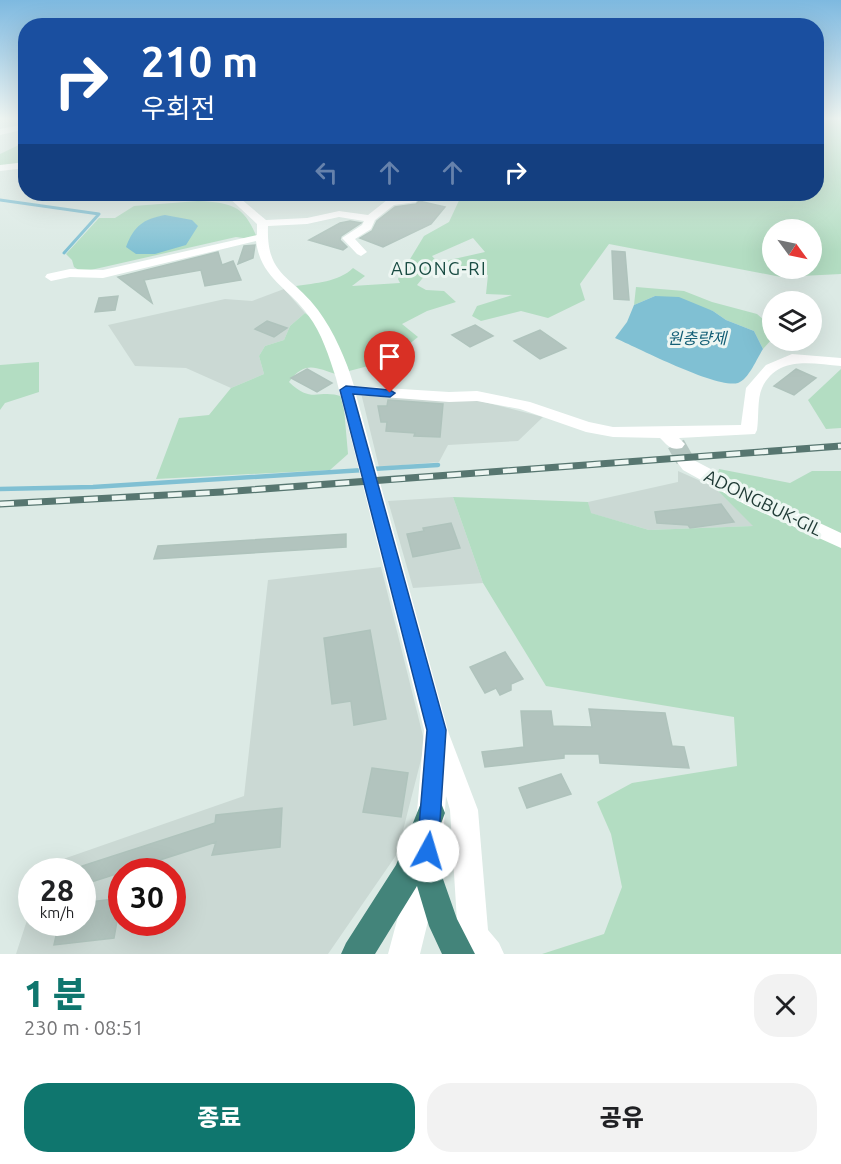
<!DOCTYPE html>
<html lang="ko">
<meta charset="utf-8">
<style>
body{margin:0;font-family:Ubuntu,"Noto Sans KR",sans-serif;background:#f2f2f2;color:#202124;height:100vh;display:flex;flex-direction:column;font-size:22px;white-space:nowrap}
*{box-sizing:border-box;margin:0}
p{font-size:20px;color:#757577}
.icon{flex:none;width:33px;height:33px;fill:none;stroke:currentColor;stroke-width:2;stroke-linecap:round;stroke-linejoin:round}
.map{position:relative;height:954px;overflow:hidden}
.details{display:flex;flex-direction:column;background:#fff;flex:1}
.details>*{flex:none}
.banner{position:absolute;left:18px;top:18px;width:806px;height:183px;border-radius:24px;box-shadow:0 6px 24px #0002;background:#1a4fa0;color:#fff;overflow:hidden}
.needle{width:39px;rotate:123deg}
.tools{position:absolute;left:762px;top:219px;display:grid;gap:12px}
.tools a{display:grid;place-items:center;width:60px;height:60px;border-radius:50%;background:#fff;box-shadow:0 6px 24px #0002;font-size:30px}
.speed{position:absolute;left:18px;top:858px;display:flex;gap:12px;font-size:30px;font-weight:700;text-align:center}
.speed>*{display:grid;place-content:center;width:78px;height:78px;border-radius:50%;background:#fff;box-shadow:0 6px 24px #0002;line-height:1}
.speed small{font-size:15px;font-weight:400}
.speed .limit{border:9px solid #d22;background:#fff;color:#111}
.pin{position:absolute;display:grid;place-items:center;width:51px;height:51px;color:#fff;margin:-62px -26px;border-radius:50% 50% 50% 0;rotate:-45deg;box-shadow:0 0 6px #0007}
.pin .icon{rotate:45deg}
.me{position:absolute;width:66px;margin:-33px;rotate:6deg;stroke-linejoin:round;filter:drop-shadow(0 0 4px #0008)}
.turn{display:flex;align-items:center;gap:21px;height:126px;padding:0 24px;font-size:27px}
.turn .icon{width:78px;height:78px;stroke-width:2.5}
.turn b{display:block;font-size:42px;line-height:51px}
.lanes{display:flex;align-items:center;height:57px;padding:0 24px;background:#0003;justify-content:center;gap:30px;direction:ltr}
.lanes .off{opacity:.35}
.round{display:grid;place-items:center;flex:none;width:63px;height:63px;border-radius:24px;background:#f2f2f2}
.summary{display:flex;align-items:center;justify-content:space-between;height:102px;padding:0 24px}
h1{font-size:36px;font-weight:800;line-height:45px;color:#0f766e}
.cta{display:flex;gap:12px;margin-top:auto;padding:12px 24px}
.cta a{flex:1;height:69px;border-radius:24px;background:#0f766e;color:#fff;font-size:24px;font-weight:800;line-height:69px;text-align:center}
.cta a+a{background:#f2f2f2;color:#202124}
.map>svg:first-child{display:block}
</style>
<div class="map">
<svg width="841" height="954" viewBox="0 0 841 954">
<rect width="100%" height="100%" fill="#dceae5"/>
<path fill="#cbd9d4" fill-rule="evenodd" d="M 284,289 L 305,313 L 290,326 L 284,340 L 265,346 L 259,356 L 264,374 L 231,388 L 186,368 L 135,366 L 108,325 L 225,299 L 252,301 Z
M 361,393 L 480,401 L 543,417 L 518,441 L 448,445 L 439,462 L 379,467 Z
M 678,471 L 714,487 L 754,526 L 649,530 L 590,513 L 588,502 L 678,482 Z
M 453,497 L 483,583 L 413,588 L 388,501 Z
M 381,567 L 425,744 L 397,854 L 328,954 L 16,954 L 31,908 L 32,922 L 82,922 L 82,872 L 43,871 L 46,865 L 244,796 L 268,580 ZM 122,872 L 172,872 L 172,922 L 122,922 Z"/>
<path fill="#b3ddc2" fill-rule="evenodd" d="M 816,118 L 841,118 L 841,274 L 781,277 L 609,244 L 580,284 L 585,300 L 548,318 L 521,311 L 481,321 L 472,316 L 477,306 L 512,295 L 486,294 L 488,275 L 445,261 L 485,252 L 473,238 L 432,256 L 443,268 L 426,274 L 417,285 L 426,290 L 444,291 L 456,302 L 427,311 L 402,324 L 418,337 L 388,361 L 349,371 C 337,340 320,310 296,286 C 315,283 339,282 353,268 L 365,276 L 352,286 L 400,283 L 398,279 L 424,236 L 449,222 L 462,194 L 816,194 ZM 772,230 L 812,230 L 812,268 L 772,268 Z
M 25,142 L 25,164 L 0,166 L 0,154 Z
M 198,201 C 233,203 244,205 258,240 L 236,237 L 82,272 L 74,267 L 72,260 L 66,254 L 99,218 L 115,218 L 134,206 Z
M 636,287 L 684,291 L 712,302 L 757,314 L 772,327 L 772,339 L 763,349 L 754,331 L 726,320 L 713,311 L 655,296 L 634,305 Z
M 305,313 L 314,320 L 338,375 C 316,368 305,360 289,382 C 313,405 318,388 343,397 L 348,454 L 330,470 L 156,479 L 179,418 L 209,415 L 231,388 L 264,374 L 259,356 L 265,346 L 284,340 L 290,326 Z
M 39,362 L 39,392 L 5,403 L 0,410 L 0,365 Z
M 841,369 L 841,428 L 826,429 L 808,400 Z
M 719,469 L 790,483 L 812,471 L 841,471 L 841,954 L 542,954 L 604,934 L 622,887 L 611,834 L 597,802 L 632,783 L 737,766 L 734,717 L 546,686 L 483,583 L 453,497 L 588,502 L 591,513 L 649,530 L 753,526 L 714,487 Z"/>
<path fill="#80c0d3" d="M 165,215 L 192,220 L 198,226 L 186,245 L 155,254 L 136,254 L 126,247 C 134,226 143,219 165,215 Z
M 655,296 L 679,297 L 713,311 L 726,320 L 754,331 L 763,349 C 757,358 749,379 738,383 C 717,389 638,348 615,338 L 627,322 L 634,305 Z"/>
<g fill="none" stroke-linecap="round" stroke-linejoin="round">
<path stroke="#80c0d3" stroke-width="3" d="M 0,200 L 99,214 L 64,253"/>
<path stroke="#80c0d3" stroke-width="4.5" d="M 372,469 L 438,465
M 0,489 L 93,487 L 364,470"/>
</g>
<path fill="#b2c4be" stroke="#afc3bc" stroke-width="1.5" d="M 419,201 L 445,207 L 431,224 L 383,247 L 360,238 L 372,231 L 377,221 L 395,207 L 416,204 Z
M 350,221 L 361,223 L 341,236 L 340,240 L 347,247 L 343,250 L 309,240 L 340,223 Z
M 255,245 L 253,258 L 238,264 L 244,246 Z
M 612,251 L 625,252 L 629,300 L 614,299 Z
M 218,252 L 222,265 L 233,261 L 241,280 L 205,286 L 201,270 L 144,280 L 152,303 L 118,277 Z
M 118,296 L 115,310 L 95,312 L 99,298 Z
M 267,321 L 287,328 L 274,337 L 255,329 Z
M 475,325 L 493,336 L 470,347 L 452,335 Z
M 540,330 L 566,348 L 540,359 L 514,341 Z
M 307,369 L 332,383 L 317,392 L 291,378 Z
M 796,369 L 816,378 L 794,395 L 774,386 Z
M 388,400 L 443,404 L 440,437 L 414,436 L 415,433 L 386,431 L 387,422 L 381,422 L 378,406 L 387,406 Z
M 721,504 L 734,522 L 690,528 L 688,525 L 657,523 L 655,512 Z
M 451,523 L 460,548 L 413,557 L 407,534 L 424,531 L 423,528 Z
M 346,534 L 346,547 L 154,559 L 158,546 Z
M 370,630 L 386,719 L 354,725 L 351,701 L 332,704 L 324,638 Z
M 505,652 L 523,679 L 511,684 L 511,690 L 500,695 L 496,688 L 485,693 L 470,667 Z
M 589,709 L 665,713 L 672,746 L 684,747 L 689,768 L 600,763 L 599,754 L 564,754 L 564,758 L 485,767 L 482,752 L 524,747 L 521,711 L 551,711 L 553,726 L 592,727 Z
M 372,768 L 408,773 L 401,817 L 363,812 Z
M 561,774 L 571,794 L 527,808 L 519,788 Z
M 282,808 L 280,847 L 212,855 L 216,842 L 82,885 L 82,866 L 215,823 L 216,815 Z
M 121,898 L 114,938 L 54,945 L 59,922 L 82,922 L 82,903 Z"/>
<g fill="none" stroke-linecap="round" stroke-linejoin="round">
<path stroke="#b6c7c2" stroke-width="18" stroke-dasharray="18 9" stroke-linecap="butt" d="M 676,444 L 686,462"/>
<path fill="#fff" fill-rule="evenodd" d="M 26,124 L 26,129 L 0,135 L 0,129 Z
M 26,162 L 26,168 L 0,171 L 0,165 Z
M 225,194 L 235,194 L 266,220 L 307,218 L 339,211 L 368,215 L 387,200 L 409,197 L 411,194 L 421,194 L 416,202 L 394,205 L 375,220 L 371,229 L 355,239 L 367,252 L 361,256 L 357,254 L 342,238 L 362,225 L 364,221 L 339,217 L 307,224 L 268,226 C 266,277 292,275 318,310 C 334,332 346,359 354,386 L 449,392 L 477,391 L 530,402 L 589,422 L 613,427 L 741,425 L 746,388 L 766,365 L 792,354 L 841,358 L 841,366 C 812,364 778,355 762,388 C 757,399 759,418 757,430 L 755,434 L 679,438 L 685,444 L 682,448 C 671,451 667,445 660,438 L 613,437 L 586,432 L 520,409 L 477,401 L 449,402 L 356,395 L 449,734 L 478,810 L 488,930 L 499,943 L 504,954 L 467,954 L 458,937 L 450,810 L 446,796 L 444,824 L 440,834 L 430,838 L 420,834 L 416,824 L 424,730 L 336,378 C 329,357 322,333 308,315 C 288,287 261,279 256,241 L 103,278 L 70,277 L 51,281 L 45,277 L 47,274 L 70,269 L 103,270 L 257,235 L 257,224 Z
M 686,456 L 760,495 L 841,533 L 841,548 L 746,505 L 683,470 L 677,462 L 680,458 Z
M 425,857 L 435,862 L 440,872 L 420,954 L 388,954 L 410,872 L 415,862 Z"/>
<path fill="#43847a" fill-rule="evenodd" d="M 431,799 L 441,803 L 445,813 L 429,856 L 436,859 L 457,919 L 475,954 L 442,954 L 429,926 L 417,886 L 375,954 L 341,954 L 346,943 L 396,865 L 421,803 Z"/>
<defs>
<path id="rail" d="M 0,504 L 222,492 L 841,446"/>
</defs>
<use href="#rail" stroke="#577670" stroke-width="7"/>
<use href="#rail" stroke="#edf6f2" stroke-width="4.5" stroke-dasharray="14" stroke-linecap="butt"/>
</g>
<linearGradient id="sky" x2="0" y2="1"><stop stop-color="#7eb9e0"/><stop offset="0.47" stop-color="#eff6f3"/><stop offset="1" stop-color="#eff6f3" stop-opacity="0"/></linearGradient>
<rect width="841" height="252" fill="url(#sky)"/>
<path fill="#1a73e8" stroke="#114b97" stroke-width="1.5" d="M 346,386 L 390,390 L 395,393 L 390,397 L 353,394 L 446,730 L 438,851 L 435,858 L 428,861 L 420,858 L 417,851 L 427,730 L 340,390 Z"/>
<g text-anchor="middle" stroke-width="6" stroke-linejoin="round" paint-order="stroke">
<g font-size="16" font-style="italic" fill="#156077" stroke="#edf6f2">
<text x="697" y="344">원충량제</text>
</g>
<g font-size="18" letter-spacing="1.5" fill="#194c43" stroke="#edf6f2">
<text x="439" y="275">ADONG-RI</text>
</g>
<g font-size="18" fill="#1e3934" stroke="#edf6f2">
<text transform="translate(763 503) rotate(26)" y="6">ADONGBUK-GIL</text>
</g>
</g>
</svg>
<div class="tools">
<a><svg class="needle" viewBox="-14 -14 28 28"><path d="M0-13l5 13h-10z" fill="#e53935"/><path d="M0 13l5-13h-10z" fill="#757577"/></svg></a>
<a><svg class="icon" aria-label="layers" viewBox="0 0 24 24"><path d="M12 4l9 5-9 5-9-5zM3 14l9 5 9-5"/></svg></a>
</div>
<div class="speed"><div>28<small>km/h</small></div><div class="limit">30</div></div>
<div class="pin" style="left:390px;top:393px;background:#d93025"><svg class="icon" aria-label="arrive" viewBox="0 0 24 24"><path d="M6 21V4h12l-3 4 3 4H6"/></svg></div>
<svg class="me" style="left:428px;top:851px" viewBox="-20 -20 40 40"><circle r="19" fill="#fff"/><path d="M0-13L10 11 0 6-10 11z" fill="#1a73e8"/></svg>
<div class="banner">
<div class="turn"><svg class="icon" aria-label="right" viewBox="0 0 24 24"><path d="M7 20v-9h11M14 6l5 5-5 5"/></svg><div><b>210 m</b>우회전</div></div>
<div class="lanes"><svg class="icon off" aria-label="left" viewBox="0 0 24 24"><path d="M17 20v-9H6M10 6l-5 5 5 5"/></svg><svg class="icon off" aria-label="ahead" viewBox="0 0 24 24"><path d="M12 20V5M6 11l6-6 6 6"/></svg><svg class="icon off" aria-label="ahead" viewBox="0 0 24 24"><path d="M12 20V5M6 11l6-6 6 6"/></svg><svg class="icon" aria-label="right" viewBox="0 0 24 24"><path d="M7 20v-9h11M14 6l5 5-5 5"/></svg></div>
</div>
</div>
<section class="details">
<div class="summary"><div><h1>1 분</h1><p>230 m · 08:51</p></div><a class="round"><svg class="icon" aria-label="close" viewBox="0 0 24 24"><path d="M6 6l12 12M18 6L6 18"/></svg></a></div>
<div class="cta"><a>종료</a><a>공유</a></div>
</section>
